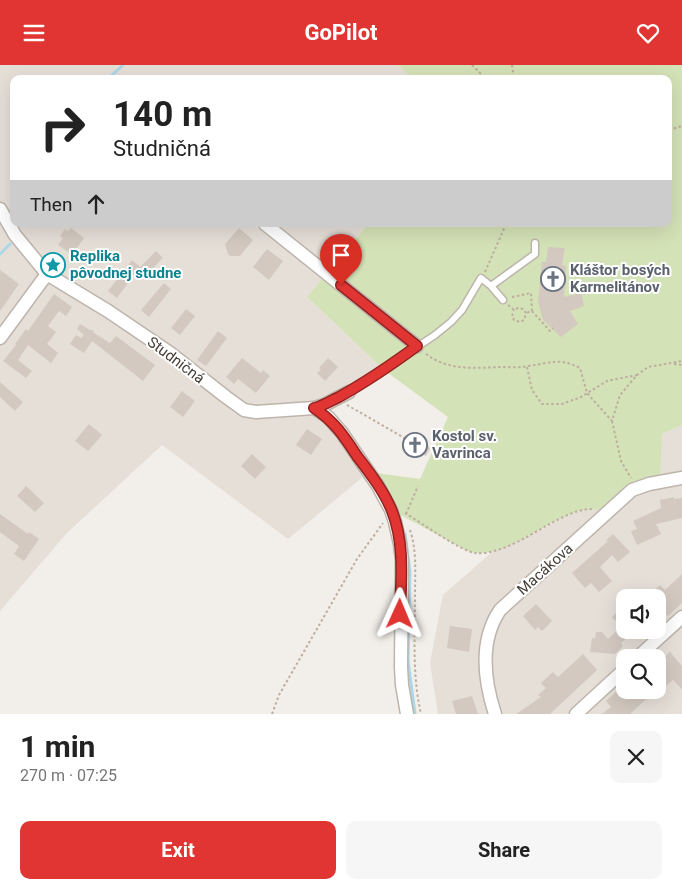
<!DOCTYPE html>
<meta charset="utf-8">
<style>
body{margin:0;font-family:Roboto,sans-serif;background:#f6f6f6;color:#222;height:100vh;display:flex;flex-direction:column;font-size:19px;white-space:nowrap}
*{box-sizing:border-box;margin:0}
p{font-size:16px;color:#767676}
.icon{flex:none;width:28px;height:28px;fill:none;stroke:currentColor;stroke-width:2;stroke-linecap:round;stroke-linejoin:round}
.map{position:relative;height:649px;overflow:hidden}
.sheet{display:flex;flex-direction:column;background:#fff;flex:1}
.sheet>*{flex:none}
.banner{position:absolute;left:10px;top:10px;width:662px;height:152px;border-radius:10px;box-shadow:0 5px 20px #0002;background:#fff;color:#222;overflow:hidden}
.tools{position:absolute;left:616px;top:524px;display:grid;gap:10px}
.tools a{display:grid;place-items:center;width:50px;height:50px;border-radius:10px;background:#fff;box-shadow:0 5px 20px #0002;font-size:25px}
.pin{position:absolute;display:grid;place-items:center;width:42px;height:42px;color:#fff;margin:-51px -21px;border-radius:50% 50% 50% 0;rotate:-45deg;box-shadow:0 0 5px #0007}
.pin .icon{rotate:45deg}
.me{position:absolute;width:55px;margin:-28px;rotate:1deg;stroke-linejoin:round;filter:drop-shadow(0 0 4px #0008)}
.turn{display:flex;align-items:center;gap:18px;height:105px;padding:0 20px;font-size:22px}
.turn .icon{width:65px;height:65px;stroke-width:2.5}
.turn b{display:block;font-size:35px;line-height:42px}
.then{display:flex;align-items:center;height:48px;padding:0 20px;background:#0003;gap:10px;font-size:19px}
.round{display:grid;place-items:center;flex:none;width:52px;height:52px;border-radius:10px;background:#f6f6f6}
.headline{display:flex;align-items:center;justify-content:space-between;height:85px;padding:0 20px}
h1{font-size:30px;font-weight:700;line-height:38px}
.primary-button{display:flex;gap:10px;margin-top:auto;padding:10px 20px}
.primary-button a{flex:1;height:58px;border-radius:10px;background:#e03532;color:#fff;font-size:20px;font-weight:700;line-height:58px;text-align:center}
.primary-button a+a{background:#f6f6f6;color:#222}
header{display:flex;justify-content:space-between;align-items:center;height:65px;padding:0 20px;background:#e03532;color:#fff;font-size:22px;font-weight:700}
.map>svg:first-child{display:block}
</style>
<header><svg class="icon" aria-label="menu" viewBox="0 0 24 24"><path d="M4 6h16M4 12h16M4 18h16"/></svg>GoPilot<svg class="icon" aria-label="heart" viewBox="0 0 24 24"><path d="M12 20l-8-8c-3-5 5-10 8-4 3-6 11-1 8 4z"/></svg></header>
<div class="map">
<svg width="682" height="649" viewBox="0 0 682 649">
<rect width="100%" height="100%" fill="#f2eee9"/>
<path fill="#e6dfd8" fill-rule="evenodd" d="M 0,0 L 398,0 L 413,14 L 14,14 L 14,159 L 368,159 L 307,232 L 384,305 L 324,340 L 369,407 L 288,474 L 162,380 L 66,469 L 0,546 Z
M 682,360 L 682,649 L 438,649 L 430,598 L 443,530 L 492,487 L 541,465 L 567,450 L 586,444 L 601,444 L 662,369 ZM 625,532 L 658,532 L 658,565 L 625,565 ZM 625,592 L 658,592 L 658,625 L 625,625 Z"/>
<path fill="#d4e2b7" d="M 398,0 L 682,0 L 682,360 L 662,369 L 660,417 L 649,419 L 606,448 C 573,427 513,497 470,487 L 391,445 L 369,407 L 420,414 L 448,352 L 384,305 L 307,232 L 368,159 L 669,159 L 669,14 L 413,14 Z"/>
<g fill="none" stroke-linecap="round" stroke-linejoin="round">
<path stroke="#acd7e8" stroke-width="3" d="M 108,14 L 123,0
M 0,189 L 10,179
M 405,469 L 410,507 L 408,596 L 415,649"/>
</g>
<path fill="#d3c9c0" d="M 71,163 L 84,173 L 72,190 L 58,180 L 63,173 L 60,171 L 65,164 L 68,166 Z
M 239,163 L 253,175 L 240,191 L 230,191 L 228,189 L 225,179 Z
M 548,182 L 565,183 L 562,200 L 566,201 L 564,232 L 581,228 L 584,241 L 570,246 L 578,259 L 561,272 L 543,255 L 538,237 L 542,197 L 546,197 Z
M 267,184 L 283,196 L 269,215 L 253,202 Z
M 156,186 L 163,193 L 144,212 L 137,206 L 117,233 L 108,226 L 132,195 L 140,202 Z
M 0,205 L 19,219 L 0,246 Z
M 164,218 L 171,224 L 149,252 L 141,245 Z
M 54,229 L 72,242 L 66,251 L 59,246 L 48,261 L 56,267 L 47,279 L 58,288 L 51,298 L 28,280 L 18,295 L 32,306 L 26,313 L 3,296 L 16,280 L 15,279 L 26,264 L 28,266 Z
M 186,244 L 195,251 L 180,270 L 171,263 Z
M 80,259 L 90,265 L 93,265 L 94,268 L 110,278 L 116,271 L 155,300 L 143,316 L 92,276 L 84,288 L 70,279 L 76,270 L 81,273 L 84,270 L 77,264 Z
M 218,266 L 227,273 L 206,301 L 197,295 Z
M 242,293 L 261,308 L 263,305 L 270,311 L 256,328 L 238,314 L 234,319 L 226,312 Z
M 328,293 L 338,302 L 325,316 L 317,308 L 321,305 L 319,303 Z
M 0,317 L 23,337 L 15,346 L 0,332 Z
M 182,326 L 195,336 L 183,352 L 170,342 Z
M 89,359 L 102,370 L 88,386 L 75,376 Z
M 307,364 L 322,374 L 311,390 L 296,380 Z
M 410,369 L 421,376 L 424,371 L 430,384 L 426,391 L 404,380 Z
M 252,389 L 266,402 L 255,414 L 241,401 Z
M 26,421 L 44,438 L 35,447 L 17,431 Z
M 674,432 L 674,434 L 682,433 L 682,453 L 656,459 L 661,469 L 637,480 L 631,466 L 637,464 L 633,456 L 661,443 L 660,435 Z
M 0,449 L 28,469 L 29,467 L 39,474 L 24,496 L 14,489 L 19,481 L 0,467 Z
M 613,469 L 630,487 L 618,497 L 612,490 L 600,502 L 612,516 L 599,527 L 591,518 L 585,523 L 572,508 L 608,476 L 606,475 Z
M 682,509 L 682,538 L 668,551 L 663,546 L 658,551 L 658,532 L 647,532 L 660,520 L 665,525 Z
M 536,539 L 552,556 L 542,566 L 538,562 L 535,565 L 523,551 Z
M 625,540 L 625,565 L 636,565 L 621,578 L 623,581 L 615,589 L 590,587 L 592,573 L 595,573 L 596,567 L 602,567 L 608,574 L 621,562 L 612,552 Z
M 450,561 L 472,564 L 469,587 L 447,583 Z
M 670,587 L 682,601 L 682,624 L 673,615 L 658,627 L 658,604 L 665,597 L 662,594 Z
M 583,589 L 597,605 L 550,649 L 516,649 L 541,632 L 538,630 L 546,623 L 541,618 L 553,607 L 558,612 Z
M 618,625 L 656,625 L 630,649 L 602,649 L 611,642 L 606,636 Z
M 472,631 L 478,649 L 456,649 L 452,636 Z"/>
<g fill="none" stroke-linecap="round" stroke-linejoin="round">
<defs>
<path id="lane" d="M 491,221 L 503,235
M 349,327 L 435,270 L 451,257 L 462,245 L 481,213 L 491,221 L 535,189 L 535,178"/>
<path id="street" d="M 0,144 L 15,170 L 47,209 L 108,246 L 170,288 L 226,332 L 244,345 L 256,347 L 314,343 L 324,340 L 349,327
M 265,159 L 417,281
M 0,273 L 47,209
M 314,343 L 328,352 L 342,368 L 378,421 L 391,445 L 395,457 L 400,479 L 402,496 L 401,602 L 402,620 L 407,649
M 638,592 L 682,552
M 495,649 C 484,615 479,576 500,545 L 632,425 L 649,419 L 682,413
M 576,649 L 625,604"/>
</defs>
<use href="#lane" stroke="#bdb5ac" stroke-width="9"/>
<use href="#street" stroke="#bdb5ac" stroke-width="15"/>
<path stroke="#bdae9f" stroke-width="2" stroke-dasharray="2.5 2.5" stroke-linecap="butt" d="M 472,0 L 481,9 L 482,14
M 512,0 L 514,14
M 669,65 L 682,61
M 485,207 L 506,159
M 512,232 L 531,228 L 532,246 L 526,248
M 508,240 L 514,245 L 518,243 L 523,244 L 526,248 L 524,255 L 520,257 L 514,255 L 512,251 L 514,245
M 532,246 L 550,266 L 553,263
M 426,289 C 448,306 475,303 501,302 C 510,302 519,303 528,301 C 551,298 558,292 580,303 L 587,328 L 612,356 L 620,330 L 637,310 L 648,302 L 682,296
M 674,299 L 682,300
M 527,302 L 532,325 L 542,339 L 562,339 L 581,332 L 607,316 L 637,310
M 347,340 L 406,374
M 612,356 L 621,396 L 631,413
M 405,448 C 420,457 461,486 475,488 C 496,491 529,471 546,461 C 561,453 576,444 593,444
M 406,449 L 418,421
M 410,465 C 417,485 415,508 415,530 C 415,570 412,610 421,649
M 272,649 L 279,630 L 357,494 L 383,458"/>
<use href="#lane" stroke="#fff" stroke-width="6"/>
<use href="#street" stroke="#fff" stroke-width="12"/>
</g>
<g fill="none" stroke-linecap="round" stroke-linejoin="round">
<defs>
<path id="route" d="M 341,220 L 417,281 C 391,300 366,317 339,332 C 330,336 323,341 314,343 C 334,356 344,371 357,391 C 370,408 384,426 392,446 C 405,479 401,515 400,549"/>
</defs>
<use href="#route" stroke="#922220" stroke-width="12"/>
<use href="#route" stroke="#e03532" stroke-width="9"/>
</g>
<defs>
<symbol id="sight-ring" viewBox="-11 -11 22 22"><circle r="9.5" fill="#fff" stroke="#0f9aa8" stroke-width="1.5"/><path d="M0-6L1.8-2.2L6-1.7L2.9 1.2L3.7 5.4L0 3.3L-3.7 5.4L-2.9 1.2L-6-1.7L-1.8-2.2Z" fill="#0f9aa8"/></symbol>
<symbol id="church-ring" viewBox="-11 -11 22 22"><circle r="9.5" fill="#fff" stroke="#6b7280" stroke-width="1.5"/><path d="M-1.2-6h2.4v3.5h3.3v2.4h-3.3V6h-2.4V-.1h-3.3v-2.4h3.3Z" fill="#6b7280"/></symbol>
</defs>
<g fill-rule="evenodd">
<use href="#sight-ring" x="39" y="186" width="28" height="28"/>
<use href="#church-ring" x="539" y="200" width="28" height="28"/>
<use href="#church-ring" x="401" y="366" width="28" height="28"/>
</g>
<g text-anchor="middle" stroke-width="4" stroke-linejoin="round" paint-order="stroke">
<g font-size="15" font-weight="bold" fill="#0d838f" stroke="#fff" text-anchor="start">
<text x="70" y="196">Replika<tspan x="70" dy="17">pôvodnej studne</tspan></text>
</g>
<g font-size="15" font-weight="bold" fill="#5b616d" stroke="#fff" text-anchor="start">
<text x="570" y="210">Kláštor bosých<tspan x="570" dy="17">Karmelitánov</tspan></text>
<text x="432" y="376">Kostol sv.<tspan x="432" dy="17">Vavrinca</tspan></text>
</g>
<g font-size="15" fill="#453e38" stroke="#fff">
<text transform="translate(176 295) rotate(37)" y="5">Studničná</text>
<text transform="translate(545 504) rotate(-42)" y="5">Macákova</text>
</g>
</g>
</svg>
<div class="tools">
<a><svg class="icon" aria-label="sound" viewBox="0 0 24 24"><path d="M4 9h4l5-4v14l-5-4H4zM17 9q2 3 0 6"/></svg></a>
<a><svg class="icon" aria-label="search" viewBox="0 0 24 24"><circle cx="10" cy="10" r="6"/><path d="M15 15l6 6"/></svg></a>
</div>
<div class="pin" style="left:341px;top:220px;background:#d93025"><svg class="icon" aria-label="arrive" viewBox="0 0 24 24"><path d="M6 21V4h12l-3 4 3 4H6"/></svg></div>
<svg class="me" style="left:400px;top:549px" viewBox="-20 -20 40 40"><path d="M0-17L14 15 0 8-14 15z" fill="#e03532" stroke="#fff" stroke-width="4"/></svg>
<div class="banner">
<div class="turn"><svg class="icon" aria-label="right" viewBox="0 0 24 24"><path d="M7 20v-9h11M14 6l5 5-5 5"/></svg><div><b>140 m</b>Studničná</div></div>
<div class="then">Then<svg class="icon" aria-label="ahead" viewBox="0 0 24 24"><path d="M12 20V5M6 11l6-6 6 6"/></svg></div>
</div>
</div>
<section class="sheet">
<div class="headline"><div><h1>1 min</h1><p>270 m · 07:25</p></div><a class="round"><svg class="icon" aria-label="close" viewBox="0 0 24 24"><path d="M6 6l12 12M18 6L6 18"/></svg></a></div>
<div class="primary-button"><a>Exit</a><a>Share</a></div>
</section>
